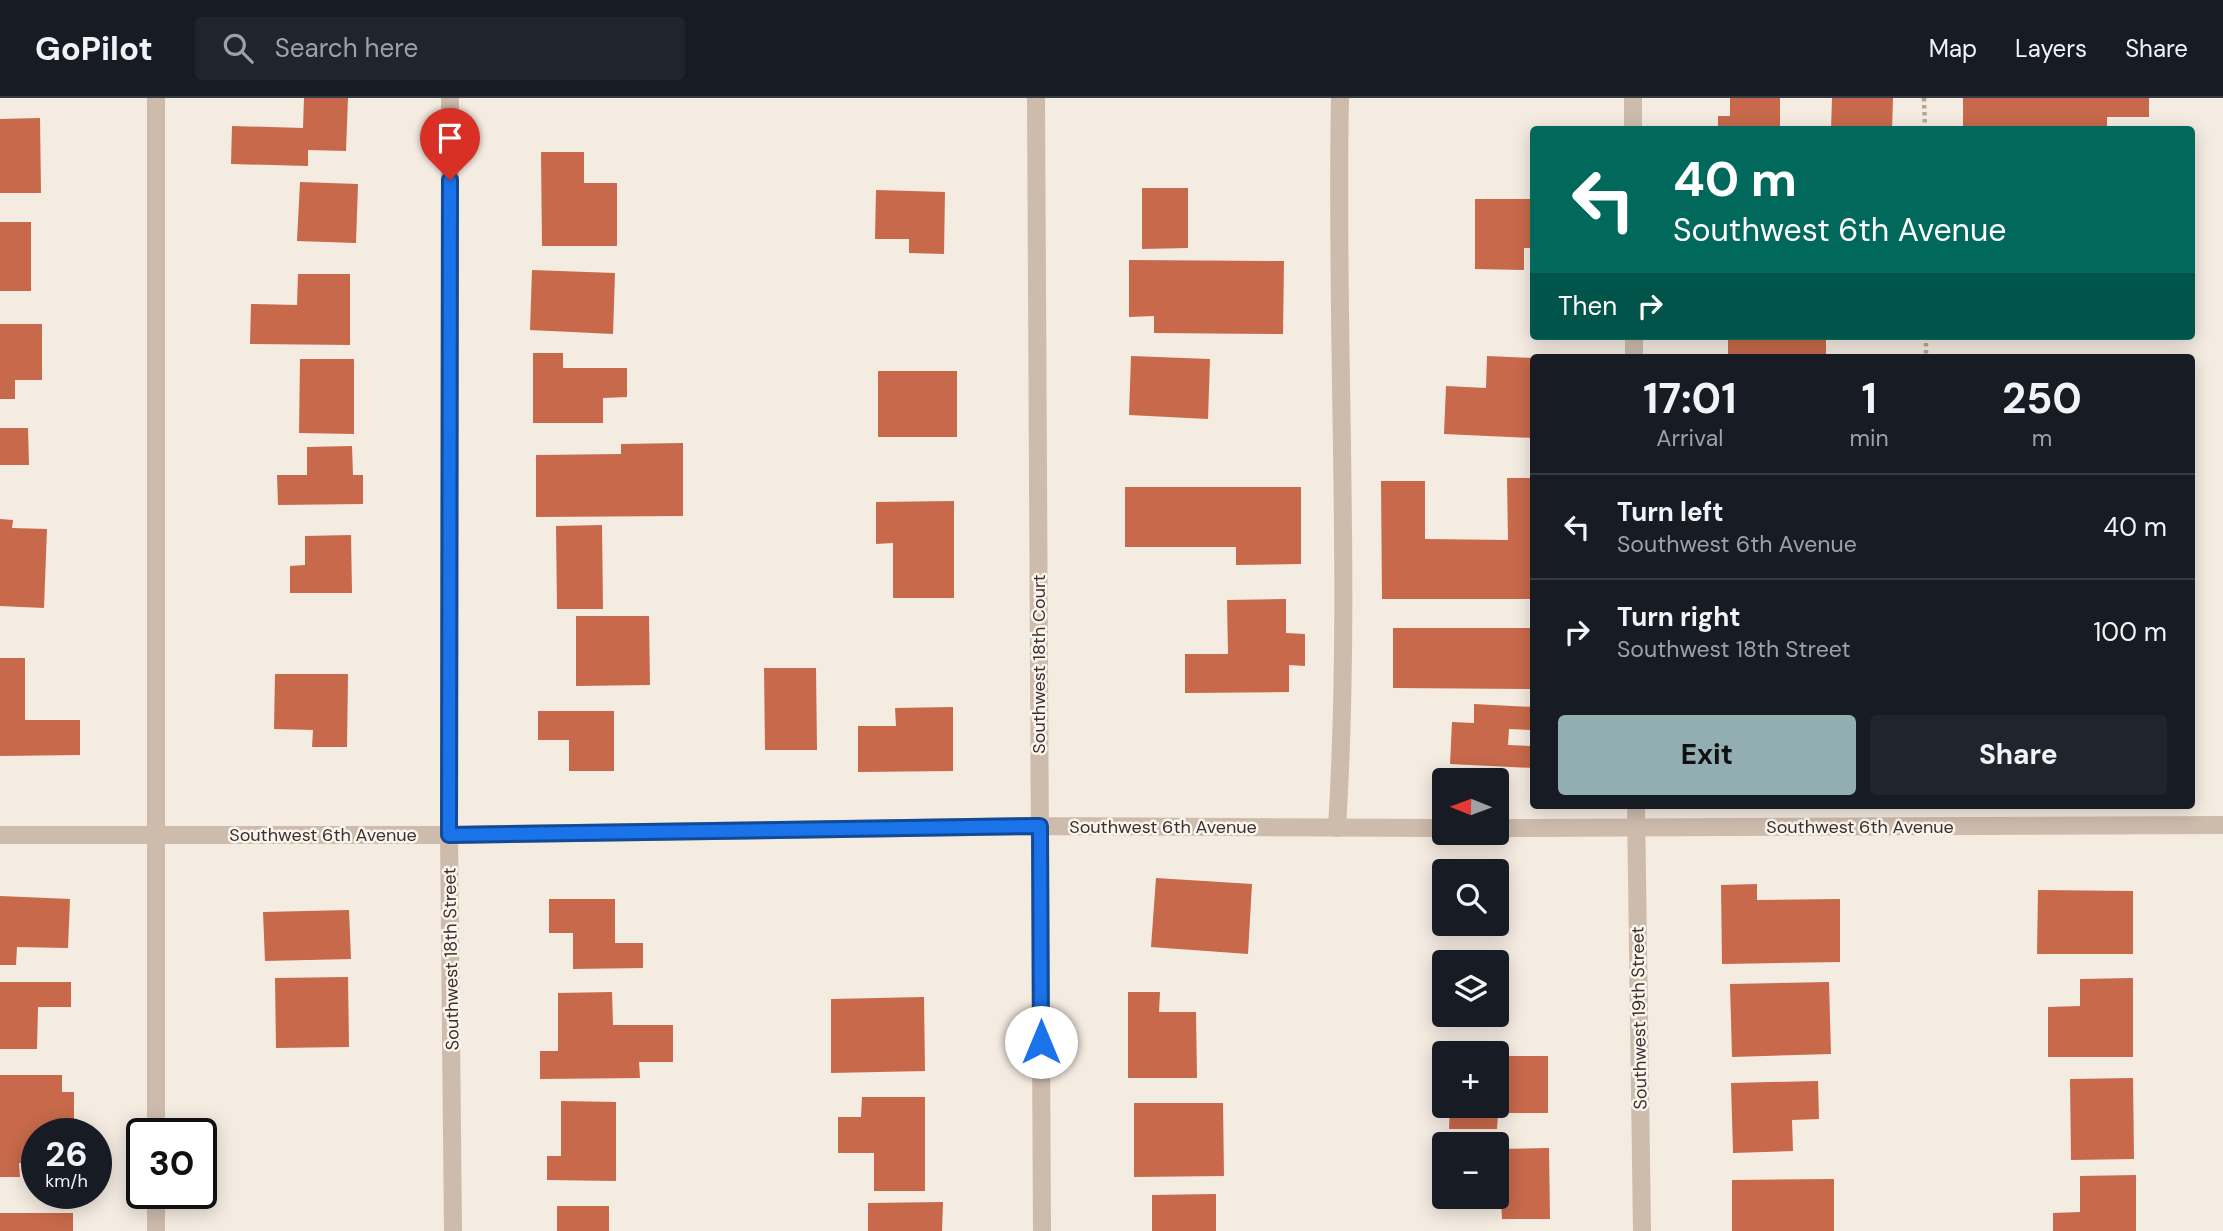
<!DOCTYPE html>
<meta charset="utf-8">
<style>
body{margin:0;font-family:"DM Sans",sans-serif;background:#20242c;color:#f1f3f6;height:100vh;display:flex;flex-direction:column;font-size:26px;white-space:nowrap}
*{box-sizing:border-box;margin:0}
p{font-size:23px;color:#9ea1a6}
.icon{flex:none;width:38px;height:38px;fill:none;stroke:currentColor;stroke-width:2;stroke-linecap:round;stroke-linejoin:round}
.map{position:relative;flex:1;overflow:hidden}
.panel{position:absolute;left:1530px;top:256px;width:665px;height:455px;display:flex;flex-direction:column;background:#171b24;border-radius:7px;box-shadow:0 4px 18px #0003}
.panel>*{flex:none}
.hud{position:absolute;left:1530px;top:28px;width:665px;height:214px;border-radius:7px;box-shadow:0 4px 18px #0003;background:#00695c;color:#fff;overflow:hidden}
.needle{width:46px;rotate:271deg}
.buttons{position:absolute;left:1432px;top:670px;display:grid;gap:14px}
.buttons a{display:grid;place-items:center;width:77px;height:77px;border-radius:7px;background:#171b24;box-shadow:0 4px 18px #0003;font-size:35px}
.speed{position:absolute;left:21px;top:1020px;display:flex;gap:14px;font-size:35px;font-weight:700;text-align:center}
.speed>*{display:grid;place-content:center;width:91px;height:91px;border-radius:50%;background:#171b24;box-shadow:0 4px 18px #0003;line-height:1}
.speed small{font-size:18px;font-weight:400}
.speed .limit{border:4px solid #111;border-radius:10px;background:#fff;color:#111}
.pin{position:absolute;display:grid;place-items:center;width:60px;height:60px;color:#fff;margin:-72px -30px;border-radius:50% 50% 50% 0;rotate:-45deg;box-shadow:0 0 7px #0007}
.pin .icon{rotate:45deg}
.me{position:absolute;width:77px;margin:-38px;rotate:0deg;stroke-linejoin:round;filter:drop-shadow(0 0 5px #0008)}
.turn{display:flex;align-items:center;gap:24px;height:147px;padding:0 28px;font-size:32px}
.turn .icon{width:91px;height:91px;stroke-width:2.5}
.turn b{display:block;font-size:49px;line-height:60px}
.then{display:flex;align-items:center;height:66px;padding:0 28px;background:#0003;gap:14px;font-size:26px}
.eta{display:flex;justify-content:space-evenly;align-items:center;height:119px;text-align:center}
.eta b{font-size:42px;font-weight:700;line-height:49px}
.button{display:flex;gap:14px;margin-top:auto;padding:14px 28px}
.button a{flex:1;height:80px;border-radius:7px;background:#92aeb2;color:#111;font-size:28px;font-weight:700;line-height:80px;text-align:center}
.button a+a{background:#20242c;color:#f1f3f6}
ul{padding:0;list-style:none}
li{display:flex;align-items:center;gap:21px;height:105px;padding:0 28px;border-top:2px solid #363941}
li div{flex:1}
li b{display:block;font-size:26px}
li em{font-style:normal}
header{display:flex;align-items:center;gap:42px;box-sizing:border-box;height:98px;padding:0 35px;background:#171b24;border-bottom:2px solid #363941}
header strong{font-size:33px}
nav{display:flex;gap:38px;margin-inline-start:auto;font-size:24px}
.search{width:490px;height:63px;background:#20242c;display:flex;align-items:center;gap:18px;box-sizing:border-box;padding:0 24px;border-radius:7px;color:#9ea1a6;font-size:26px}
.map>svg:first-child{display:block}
</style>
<header>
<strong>GoPilot</strong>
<div class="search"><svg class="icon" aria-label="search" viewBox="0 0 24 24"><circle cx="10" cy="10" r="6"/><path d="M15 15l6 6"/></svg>Search here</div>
<nav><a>Map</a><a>Layers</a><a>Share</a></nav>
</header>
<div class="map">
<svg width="2223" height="1133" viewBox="0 0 2223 1133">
<rect width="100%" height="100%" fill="#f4ebe1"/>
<path fill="#c8694b" d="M 304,0 L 348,0 L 346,53 L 308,52 L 308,68 L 231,66 L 232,28 L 303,30 Z
M 1730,0 L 1780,0 L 1780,32 L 1718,32 L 1718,18 L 1730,18 Z
M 1832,0 L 1893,0 L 1892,32 L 1831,32 Z
M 1963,0 L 2149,0 L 2149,19 L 2107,19 L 2107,32 L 1963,32 Z
M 40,20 L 41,95 L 0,95 L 0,21 Z
M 541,54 L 584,54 L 584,85 L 617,85 L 617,148 L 542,148 Z
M 300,84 L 358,86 L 356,145 L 297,143 Z
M 1142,90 L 1188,90 L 1188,150 L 1142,151 Z
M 876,92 L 945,94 L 944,156 L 909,155 L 909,141 L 875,141 Z
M 1475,101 L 1533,101 L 1533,150 L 1524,150 L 1524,172 L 1475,171 Z
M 0,124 L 31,124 L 31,193 L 0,193 Z
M 1129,162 L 1284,163 L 1283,236 L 1154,235 L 1154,218 L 1129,219 Z
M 532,172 L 615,175 L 613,236 L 530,232 Z
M 298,176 L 350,176 L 350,247 L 250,246 L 251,206 L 297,207 Z
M 0,226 L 42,226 L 42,282 L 15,282 L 15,301 L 0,301 Z
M 1728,238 L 1826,238 L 1826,259 L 1728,259 Z
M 533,255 L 563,255 L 563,270 L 627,270 L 627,299 L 603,300 L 603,325 L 533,325 Z
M 1131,258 L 1210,261 L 1208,321 L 1129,317 Z
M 1487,258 L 1533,260 L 1533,340 L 1444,336 L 1446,288 L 1486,290 Z
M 300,261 L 354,261 L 354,336 L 299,335 Z
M 878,273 L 957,273 L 957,339 L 878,339 Z
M 0,330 L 28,330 L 29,367 L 0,367 Z
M 683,345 L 683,418 L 536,419 L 536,357 L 621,356 L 621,346 Z
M 352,348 L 353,377 L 363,377 L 363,406 L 278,407 L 277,377 L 307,377 L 307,349 Z
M 1507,380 L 1533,380 L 1533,501 L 1382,501 L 1381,383 L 1425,383 L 1425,441 L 1508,442 Z
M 1125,389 L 1301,389 L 1301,466 L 1236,467 L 1236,449 L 1125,449 Z
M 954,403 L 954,500 L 893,500 L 893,445 L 876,446 L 876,404 Z
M 0,421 L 13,422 L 12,430 L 47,431 L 44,510 L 0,508 Z
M 602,427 L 603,511 L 557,511 L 556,428 Z
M 351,437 L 352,495 L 290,495 L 290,468 L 305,467 L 305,438 Z
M 1286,501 L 1286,535 L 1305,536 L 1305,568 L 1289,567 L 1289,594 L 1185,595 L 1185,556 L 1228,556 L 1227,502 Z
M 576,518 L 649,518 L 650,587 L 576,588 Z
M 1393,530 L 1533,530 L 1533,591 L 1393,590 Z
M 0,560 L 25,560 L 25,622 L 80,622 L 80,657 L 0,658 Z
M 764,570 L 816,570 L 817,652 L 765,652 Z
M 275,576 L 348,576 L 347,649 L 312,649 L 313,632 L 274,631 Z
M 1474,606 L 1533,609 L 1533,632 L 1509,631 L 1508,647 L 1533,648 L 1533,670 L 1450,666 L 1452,624 L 1474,625 Z
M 953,609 L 953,673 L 858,674 L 858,628 L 896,628 L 895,610 Z
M 538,613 L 614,613 L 614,673 L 569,673 L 569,642 L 538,642 Z
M 1156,780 L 1252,786 L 1248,856 L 1151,849 Z
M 1757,786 L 1757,802 L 1840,801 L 1840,864 L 1722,866 L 1721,787 Z
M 2038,792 L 2133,793 L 2133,856 L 2037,856 Z
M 0,798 L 70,801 L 68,850 L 17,849 L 16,867 L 0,867 Z
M 549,801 L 615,801 L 615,845 L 643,845 L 643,870 L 573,871 L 573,835 L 549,835 Z
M 349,812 L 351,861 L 265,863 L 263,814 Z
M 348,879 L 349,949 L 276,950 L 275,880 Z
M 2133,880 L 2133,959 L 2048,959 L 2048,909 L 2080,908 L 2080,881 Z
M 0,884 L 71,884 L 71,909 L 38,909 L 37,951 L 0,951 Z
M 1829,884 L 1831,956 L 1732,959 L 1730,886 Z
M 612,894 L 613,927 L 673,927 L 673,964 L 639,964 L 640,980 L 540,981 L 540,953 L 558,953 L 558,895 Z
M 1128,894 L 1160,894 L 1159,914 L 1196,914 L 1197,980 L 1128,980 Z
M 924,899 L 925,973 L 831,975 L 831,901 Z
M 1496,958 L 1548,958 L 1548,1015 L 1498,1015 L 1497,1031 L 1449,1031 L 1450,1008 L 1496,1008 Z
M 0,977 L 62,977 L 62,994 L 74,994 L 74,1036 L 37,1036 L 37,1065 L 19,1065 L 20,1079 L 0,1079 Z
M 2133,980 L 2134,1061 L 2071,1062 L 2070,981 Z
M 1818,983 L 1819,1021 L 1792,1022 L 1793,1053 L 1733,1055 L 1731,985 Z
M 862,999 L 925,999 L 925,1093 L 874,1093 L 874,1055 L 838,1055 L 838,1019 L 861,1019 Z
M 561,1003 L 616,1004 L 616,1083 L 547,1082 L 547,1058 L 561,1058 Z
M 1134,1005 L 1223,1005 L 1224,1078 L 1134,1079 Z
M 1549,1050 L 1550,1121 L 1502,1121 L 1501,1102 L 1441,1103 L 1441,1051 L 1444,1051 L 1444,1099 L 1496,1099 L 1496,1051 Z
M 2136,1077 L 2136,1133 L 2053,1133 L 2053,1115 L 2080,1114 L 2080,1078 Z
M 1834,1081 L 1834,1133 L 1732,1133 L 1732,1082 Z
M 1216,1096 L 1216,1133 L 1152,1133 L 1152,1097 Z
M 943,1104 L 942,1133 L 868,1133 L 868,1105 Z
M 557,1108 L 609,1108 L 609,1133 L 557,1133 Z
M 0,1115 L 73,1115 L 73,1133 L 0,1133 Z"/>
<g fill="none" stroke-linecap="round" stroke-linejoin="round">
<path stroke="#b9a596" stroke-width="4.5" stroke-dasharray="3.5 3.5" stroke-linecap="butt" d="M 1924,0 L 1925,32
M 1926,238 L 1926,259"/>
<path stroke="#cdbbac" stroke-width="18" d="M 1337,730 C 1352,487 1335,243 1340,0
M 156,1036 L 156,0
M 156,1133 L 156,1096"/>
<path stroke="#cdbbac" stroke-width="18" d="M 450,0 L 449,737 L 453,1133
M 1036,0 L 1042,1133
M 1633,0 L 1633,32
M 1634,238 L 1634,259
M 1636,707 L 1642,1133
M 1496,730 L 2223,727
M 0,737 L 449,737 L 1040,728 L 1444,730"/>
</g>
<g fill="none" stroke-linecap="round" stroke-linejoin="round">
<defs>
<path id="route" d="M 450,82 L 449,737 L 1040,728 L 1041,944"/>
</defs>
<use href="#route" stroke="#114b97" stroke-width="18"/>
<use href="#route" stroke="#1a73e8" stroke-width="12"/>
</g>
<g text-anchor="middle" stroke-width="5" stroke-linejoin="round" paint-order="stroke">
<g font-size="18" fill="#3b302b" stroke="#fbf5ee">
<text transform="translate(1039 566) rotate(-90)" y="6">Southwest 18th Court</text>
<text x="1163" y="735">Southwest 6th Avenue</text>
<text x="1860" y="735">Southwest 6th Avenue</text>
<text x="323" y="743">Southwest 6th Avenue</text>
<text transform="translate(451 861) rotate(-91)" y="6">Southwest 18th Street</text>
<text transform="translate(1639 920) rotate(-91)" y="6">Southwest 19th Street</text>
</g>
</g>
</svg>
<div class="buttons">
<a><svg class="needle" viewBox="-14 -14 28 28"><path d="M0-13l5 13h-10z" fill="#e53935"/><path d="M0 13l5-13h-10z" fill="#9ea1a6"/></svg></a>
<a><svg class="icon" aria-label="search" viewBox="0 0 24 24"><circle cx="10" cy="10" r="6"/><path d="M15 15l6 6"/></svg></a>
<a><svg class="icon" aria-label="layers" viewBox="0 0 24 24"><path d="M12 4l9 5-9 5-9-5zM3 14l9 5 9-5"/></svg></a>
<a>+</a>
<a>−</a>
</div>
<div class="speed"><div>26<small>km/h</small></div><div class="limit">30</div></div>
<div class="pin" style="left:450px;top:82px;background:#d93025"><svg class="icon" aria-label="arrive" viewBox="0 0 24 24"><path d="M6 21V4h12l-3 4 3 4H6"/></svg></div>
<svg class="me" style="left:1041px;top:944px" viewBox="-20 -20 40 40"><circle r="19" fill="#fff"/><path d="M0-13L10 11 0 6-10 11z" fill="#1a73e8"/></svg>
<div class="hud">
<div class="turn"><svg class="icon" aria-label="left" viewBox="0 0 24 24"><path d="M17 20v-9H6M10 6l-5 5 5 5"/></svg><div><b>40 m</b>Southwest 6th Avenue</div></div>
<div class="then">Then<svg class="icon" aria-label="right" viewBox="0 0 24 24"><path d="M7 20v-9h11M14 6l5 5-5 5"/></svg></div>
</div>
<section class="panel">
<div class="eta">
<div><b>17:01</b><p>Arrival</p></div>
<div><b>1</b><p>min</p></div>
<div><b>250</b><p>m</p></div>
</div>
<ul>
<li><svg class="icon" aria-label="left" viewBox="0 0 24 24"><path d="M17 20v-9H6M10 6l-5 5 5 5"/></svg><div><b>Turn left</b><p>Southwest 6th Avenue</p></div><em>40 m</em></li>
<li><svg class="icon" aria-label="right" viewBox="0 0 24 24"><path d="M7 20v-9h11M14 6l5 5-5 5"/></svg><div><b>Turn right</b><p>Southwest 18th Street</p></div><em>100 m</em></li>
</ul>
<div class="button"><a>Exit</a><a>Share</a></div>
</section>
</div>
